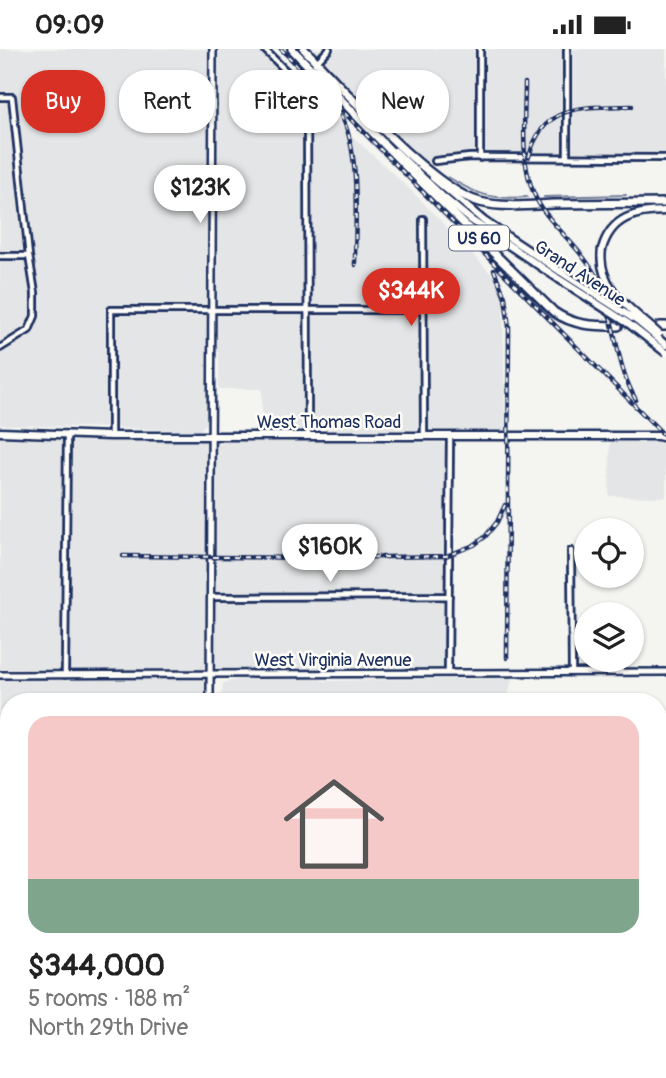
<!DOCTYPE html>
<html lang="en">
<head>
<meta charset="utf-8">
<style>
	body { margin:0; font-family:Pangolin,sans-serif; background:#f2f2f2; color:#222; height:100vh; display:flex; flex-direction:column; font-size:26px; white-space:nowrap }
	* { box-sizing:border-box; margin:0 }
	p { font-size:23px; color:#767676 }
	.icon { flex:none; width:38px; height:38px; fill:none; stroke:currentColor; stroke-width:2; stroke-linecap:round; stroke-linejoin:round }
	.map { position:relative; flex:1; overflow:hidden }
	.details { position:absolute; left:0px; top:644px; width:667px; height:385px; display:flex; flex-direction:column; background:#fff; border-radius:28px 28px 0 0; box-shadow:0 2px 5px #0004 }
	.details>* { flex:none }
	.guide { position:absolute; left:21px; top:21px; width:625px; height:63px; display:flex; gap:14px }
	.buttons { position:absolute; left:574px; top:469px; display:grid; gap:14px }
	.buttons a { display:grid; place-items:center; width:70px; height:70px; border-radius:50%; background:#fff; box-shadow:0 2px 5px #0004; font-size:35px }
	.price { position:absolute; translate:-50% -60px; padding:0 16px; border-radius:24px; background:#fff; color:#222; font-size:23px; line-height:46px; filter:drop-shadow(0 2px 4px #0008) }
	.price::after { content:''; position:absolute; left:50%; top:42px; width:21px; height:16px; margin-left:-10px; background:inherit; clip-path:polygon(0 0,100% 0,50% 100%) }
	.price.on { background:#d93025; color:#fff }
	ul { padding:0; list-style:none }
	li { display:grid; align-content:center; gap:14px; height:371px; padding:0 28px }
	li span { display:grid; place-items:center; height:217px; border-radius:21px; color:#555 }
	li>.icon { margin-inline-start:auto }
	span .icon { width:126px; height:126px; fill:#fffc; stroke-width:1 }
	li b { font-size:30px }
	.tag { padding:0 24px; border-radius:28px; background:#fff; box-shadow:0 2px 5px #0004; font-size:24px; line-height:63px }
	.tag.on { background:#d93025; color:#fff }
	.status { display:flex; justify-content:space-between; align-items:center; height:49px; padding:0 35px; background:#fff; direction:ltr }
	.status svg { height:19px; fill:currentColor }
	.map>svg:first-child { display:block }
</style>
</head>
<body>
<div class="status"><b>09:09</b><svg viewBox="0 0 49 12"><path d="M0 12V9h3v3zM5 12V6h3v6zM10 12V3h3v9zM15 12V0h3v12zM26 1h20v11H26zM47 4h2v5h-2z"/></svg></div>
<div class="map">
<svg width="666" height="1029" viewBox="0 0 666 1029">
	<rect width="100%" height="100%" fill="#f4f4f1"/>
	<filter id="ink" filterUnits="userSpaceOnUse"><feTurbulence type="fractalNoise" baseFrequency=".0143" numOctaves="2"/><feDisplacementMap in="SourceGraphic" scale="14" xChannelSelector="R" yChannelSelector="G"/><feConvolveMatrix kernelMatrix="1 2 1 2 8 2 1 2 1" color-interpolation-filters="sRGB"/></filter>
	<g filter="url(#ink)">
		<!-- built -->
		<path fill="#e4e5e6" d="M0,0h266l89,90 56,51 84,88 8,13 2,139 -243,-1v-40h-43v-37l-13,1 1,69 -7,8 -200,-5z
			M311,0h355v104l-194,1 -46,9z
			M0,388l207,5 -1,229 -206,-2z
			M219,392l224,2 2,3v221l-5,2 -221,1 -4,-2 1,-223z
			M610,393h50l6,7v48l-57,-1z
			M0,629h206v24h-197v206h-9z
			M512,629l-5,24h-286l2,-19 18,-4h79l4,2z"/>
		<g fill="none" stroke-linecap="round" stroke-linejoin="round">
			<!-- stream -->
			<path stroke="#717c98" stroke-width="2" d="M448,128c29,18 44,23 79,20
				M544,148l82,-2"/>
			<defs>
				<path id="minor" d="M264,0l39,39 4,9 1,339
					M480,0v109
					M315,15l14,-15
					M0,48h12l17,159 6,37v23l-6,14 -29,18
					M567,108v-108
					M435,112l35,-4 196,1
					M423,170l1,217
					M0,207h29
					M111,387v-126h312
					M571,502l1,121
					M211,548l238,-1
					M448,624l2,-237
					M65,626l2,-240
					M0,735h9
					M658,855h8
					M0,926h9
					M0,989h9
					M446,1020v9
					M564,1020v9
					M89,1029v-9
					M327,1029v-9"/>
				<path id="tertiary" d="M0,626l666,-3
					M210,653l3,-653
					M0,863h9
					M208,1029v-9"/>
				<path id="secondary" d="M0,383l111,4h547l8,2"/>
				<path id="primary" d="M395,102l46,44 30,25 88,59
					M433,129l51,43 77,51
					M602,200c9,-32 34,-38 64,-38"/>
				<path id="trunk" d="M292,0l121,125 141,138c20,14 41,14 64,14
					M304,0c38,38 127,140 176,153 24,6 50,3 74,2 37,0 75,-1 112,-1
					M660,277h6"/>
			</defs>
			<!-- minor casing -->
			<use href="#minor" stroke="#1b2f5e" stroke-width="10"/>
			<!-- tertiary casing -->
			<use href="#tertiary" stroke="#1b2f5e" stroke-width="10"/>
			<!-- secondary casing -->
			<use href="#secondary" stroke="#1b2f5e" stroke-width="11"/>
			<!-- primary casing -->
			<use href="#primary" stroke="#1b2f5e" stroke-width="11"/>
			<!-- trunk casing -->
			<use href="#trunk" stroke="#1b2f5e" stroke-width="12"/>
			<!-- minor -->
			<use href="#minor" stroke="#fdfcf7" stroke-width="4.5"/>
			<!-- tertiary -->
			<use href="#tertiary" stroke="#fdfcf7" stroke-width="5"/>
			<!-- secondary -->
			<use href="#secondary" stroke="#fdfcf7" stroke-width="6"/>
			<!-- primary -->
			<use href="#primary" stroke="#fdfcf7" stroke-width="6"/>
			<!-- trunk -->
			<use href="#trunk" stroke="#fdfcf7" stroke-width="7"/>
			<defs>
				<path id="rail" d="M281,0l385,388
					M525,34c0,43 -8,95 21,131 18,23 40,41 53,68 17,38 16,82 37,118
					M341,67c20,35 14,108 14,149
					M529,108c14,-55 57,-50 103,-51
					M494,221l11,27 4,30 -2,331
					M123,507l201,2 122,-2 28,-11 11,-8 12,-15 8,-17"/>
			</defs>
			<!-- rail casing -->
			<use href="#rail" stroke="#1b2f5e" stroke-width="4.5"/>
			<!-- rail -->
			<use href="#rail" stroke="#fdfcf7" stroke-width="2" stroke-dasharray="5" stroke-linecap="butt"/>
			<defs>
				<path id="primary-bridge" d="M602,200c-6,39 32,62 57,85
					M561,223l76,49 29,24
					M559,230l70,45 37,29"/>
			</defs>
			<!-- primary-bridge casing -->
			<use href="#primary-bridge" stroke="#1b2f5e" stroke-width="11" stroke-linecap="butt"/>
			<!-- primary-bridge -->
			<use href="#primary-bridge" stroke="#fdfcf7" stroke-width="6"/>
		</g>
	</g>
	<g text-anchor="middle" stroke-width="5" stroke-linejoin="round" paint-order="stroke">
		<!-- shield labels -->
		<rect fill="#fdfcf7" stroke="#5f6c8c" stroke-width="2" x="449" y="176.5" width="60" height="25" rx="5"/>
		<g font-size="16" font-weight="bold" fill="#1b2f5e">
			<text x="479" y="195">US 60</text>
		</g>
		<!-- street labels -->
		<g font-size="18" fill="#1b2f5e" stroke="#fdfcf7">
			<text transform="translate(580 224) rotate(33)" y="6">Grand Avenue</text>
			<text x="329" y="379">West Thomas Road</text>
			<text x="333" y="617">West Virginia Avenue</text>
		</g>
	</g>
</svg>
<div class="buttons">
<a><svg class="icon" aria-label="locate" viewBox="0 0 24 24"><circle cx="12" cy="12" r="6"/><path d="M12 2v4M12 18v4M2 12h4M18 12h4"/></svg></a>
<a><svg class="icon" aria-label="layers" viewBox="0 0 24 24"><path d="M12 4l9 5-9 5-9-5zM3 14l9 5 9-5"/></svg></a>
</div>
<b class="price" style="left:200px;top:176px">$123K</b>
<b class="price on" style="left:411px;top:279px">$344K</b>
<b class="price" style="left:330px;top:535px">$160K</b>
<div class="guide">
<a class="tag on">Buy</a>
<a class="tag">Rent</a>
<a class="tag">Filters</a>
<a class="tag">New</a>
</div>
<section class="details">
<ul>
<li><span style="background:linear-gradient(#f6c9c9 75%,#7fa58c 0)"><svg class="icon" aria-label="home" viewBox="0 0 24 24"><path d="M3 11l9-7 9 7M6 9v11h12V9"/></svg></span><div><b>$344,000</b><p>5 rooms · 188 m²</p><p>North 29th Drive</p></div></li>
</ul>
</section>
</div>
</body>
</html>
